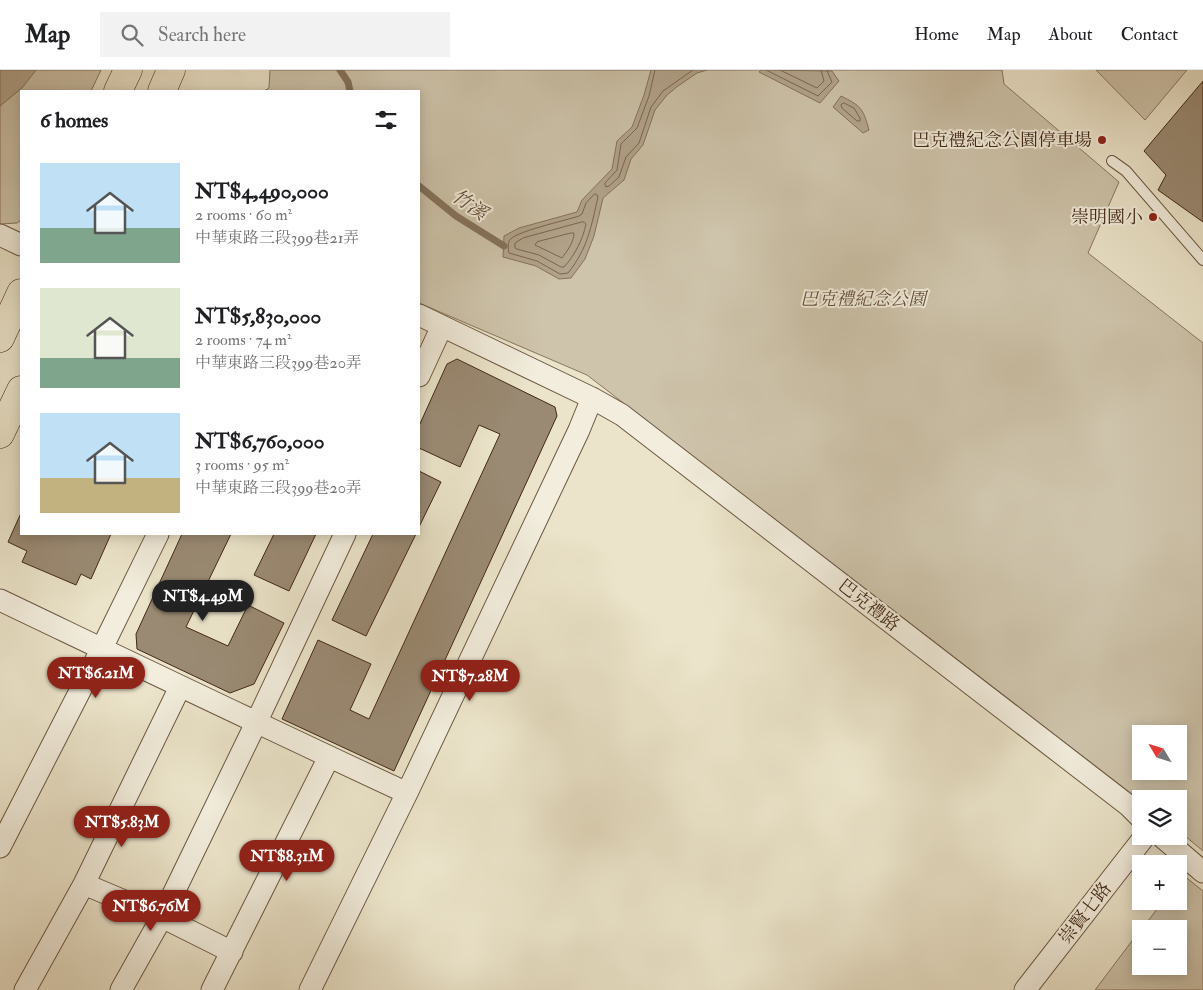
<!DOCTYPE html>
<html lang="en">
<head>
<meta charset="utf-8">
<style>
	body { margin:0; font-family:"IM FELL Double Pica","Noto Serif TC",serif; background:#f2f2f2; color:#202124; height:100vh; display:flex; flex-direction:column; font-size:19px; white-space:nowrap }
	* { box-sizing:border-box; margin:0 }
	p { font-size:16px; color:#757577 }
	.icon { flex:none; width:28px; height:28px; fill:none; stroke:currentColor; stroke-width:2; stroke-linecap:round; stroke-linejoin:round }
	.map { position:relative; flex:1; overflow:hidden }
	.details { position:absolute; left:20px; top:20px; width:400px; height:445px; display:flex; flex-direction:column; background:#fff; border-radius:0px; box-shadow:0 2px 12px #0003 }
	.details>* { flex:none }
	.needle { width:32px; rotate:308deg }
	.buttons { position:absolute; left:1132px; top:655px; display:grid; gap:10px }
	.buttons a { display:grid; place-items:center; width:55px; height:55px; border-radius:0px; background:#fff; box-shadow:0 2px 12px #0003; font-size:25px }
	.price { position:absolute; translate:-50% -42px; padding:0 11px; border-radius:18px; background:#8f2418; color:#fff; font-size:16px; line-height:32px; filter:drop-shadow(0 1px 2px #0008) }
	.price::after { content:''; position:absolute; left:50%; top:30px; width:15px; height:11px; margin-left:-8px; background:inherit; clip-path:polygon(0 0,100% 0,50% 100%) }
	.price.current { background:#222; color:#fff }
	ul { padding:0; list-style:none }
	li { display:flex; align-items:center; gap:15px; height:125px; padding:0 20px }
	li span { display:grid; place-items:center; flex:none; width:140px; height:100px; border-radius:0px; color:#555 }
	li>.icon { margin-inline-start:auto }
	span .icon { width:60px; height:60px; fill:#fffc; stroke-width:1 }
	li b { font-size:21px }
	h2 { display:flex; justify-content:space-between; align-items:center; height:60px; padding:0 20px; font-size:21px }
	header { display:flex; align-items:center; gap:30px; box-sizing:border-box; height:70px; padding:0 25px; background:#fff; border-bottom:1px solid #e0e0e0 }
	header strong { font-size:24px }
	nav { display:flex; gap:28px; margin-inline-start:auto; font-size:18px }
	.search { width:350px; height:45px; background:#f2f2f2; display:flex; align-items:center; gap:12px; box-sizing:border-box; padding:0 18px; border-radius:0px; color:#757577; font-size:19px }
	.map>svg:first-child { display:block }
</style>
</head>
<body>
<header>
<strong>Map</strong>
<div class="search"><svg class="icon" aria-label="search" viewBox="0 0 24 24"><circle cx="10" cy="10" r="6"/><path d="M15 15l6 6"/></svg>Search here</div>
<nav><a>Home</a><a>Map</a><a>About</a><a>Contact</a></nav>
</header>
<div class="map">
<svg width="1203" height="920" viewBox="0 0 1203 920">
	<rect width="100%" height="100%" fill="#ebe4ca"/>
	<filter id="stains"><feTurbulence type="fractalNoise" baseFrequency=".004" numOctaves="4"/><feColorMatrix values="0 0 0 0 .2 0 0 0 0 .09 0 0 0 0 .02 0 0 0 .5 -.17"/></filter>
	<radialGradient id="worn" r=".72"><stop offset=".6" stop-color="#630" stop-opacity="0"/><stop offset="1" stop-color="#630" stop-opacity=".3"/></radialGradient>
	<!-- green -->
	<path fill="#cec4ab" stroke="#887660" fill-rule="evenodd" d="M0,0h101l-10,21h-70v129l-4,3 -17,1z
		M270,0h732l2,14 115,98 -31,71 115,90v508l-24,-20v-32h-38v2l-554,-426 -168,-72v-212h-155l5,-3zM1141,664h38v37h-38z
		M1096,0h91l-42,50z
		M1183,805l20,16v99h-108l46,-61v37h38v-37h-37l21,-28h16v-20z"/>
	<!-- water -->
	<path fill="#b2a48c" stroke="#85725c" d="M0,0h36l-14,18 -22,18z
		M651,0h56l-10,3 -19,13 -11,9 -12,15 -12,35 -12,14 -7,21 -21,18 -9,38 -9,23 -14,19 -12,1 -23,-13 -33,-9 1,-21 15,-8 58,-16 5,-12 30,-31 5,-28 15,-14 12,-32z
		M761,0l71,1 7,10 -19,22 -61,-31z
		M841,26c20,10 22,12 28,34l-6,3 -30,-26z"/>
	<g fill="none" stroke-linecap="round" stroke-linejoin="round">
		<!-- shore -->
		<path stroke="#7a6650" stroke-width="1" d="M655,0l-6,26 -12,32 -16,16 -4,26 -12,13v2l1,2 3,-1 10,-9 7,-20 13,-14 12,-36 12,-16 30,-21
			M766,0l52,26 14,-14 -4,-9 -1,-3
			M780,0l37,18 7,-7 -3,-11
			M844,33l10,5 6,10v3h-3l-15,-13 -1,-3z
			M595,124l2,1 1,2c-7,30 -10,51 -30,76l-8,1 -23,-13 -28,-8c-1,-3 -1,-9 0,-12 3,-9 59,-21 70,-25l3,-2 4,-11z
			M582,152h2l2,2c-3,15 -11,31 -22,43h-3l-22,-12 -22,-6 -2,-1v-5l8,-5z
			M571,163h3c0,9 -7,18 -12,25l-27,-13 2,-3z"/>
		<!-- stream -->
		<path stroke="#85725c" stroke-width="7" d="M340,0l8,12 2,9
			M419,116l37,30 48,30"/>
	</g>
	<!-- building -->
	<path fill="#9a8a73" stroke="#422815" d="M1203,11v141l-45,-32 8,-15 -22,-24z
		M457,289l98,48 2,9 -163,355 -112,-52 36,-79 53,24 -21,46 19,9 131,-285 -21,-9 -19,42 -41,-19v-22l28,-62z
		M419,401l22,11 -22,45z
		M21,443v21h90l-20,45 -10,-5 -5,11 -54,-23 5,-11 -19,-9z
		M182,464h49l-45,93 42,19 20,-41 36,18 -30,61 -24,9 -93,-44 -1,-15z
		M274,464h42l-27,57 -35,-16z
		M373,464h43l-50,102 -34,-16z"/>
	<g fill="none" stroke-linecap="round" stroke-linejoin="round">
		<defs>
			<path id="lane" d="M1112,91l14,10 77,89"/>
			<path id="street" d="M0,165l21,10
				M419,245l173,83 30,17 507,391 12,12
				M419,306l23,-50
				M0,530c136,65 271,130 407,193
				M1161,766l42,36
				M0,777l102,-199 56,-114
				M84,814l78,33 70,35
				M25,920l59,-106 96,-197
				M121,920l41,-73 94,-194 89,-189
				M212,920l117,-233
				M310,920l97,-197 172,-363 13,-32
				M1025,920l120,-154"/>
			<path id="primary" d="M118,21l10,-21
				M162,21l9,-21
				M0,268l21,-45
				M0,364l21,-44"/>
		</defs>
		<!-- lane casing -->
		<use href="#lane" stroke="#6c5742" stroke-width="12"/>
		<!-- street casing -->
		<use href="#street" stroke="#6c5742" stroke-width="23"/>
		<!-- primary casing -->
		<use href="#primary" stroke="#422815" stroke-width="29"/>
		<!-- lane -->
		<use href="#lane" stroke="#f2eddd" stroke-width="10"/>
		<!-- street -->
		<use href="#street" stroke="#f2eddd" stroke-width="21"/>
		<!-- primary -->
		<use href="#primary" stroke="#ebe4ca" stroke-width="28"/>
	</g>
	<!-- markers -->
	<g fill="#8f2418" stroke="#f2eddd" stroke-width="2">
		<circle cx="1102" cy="70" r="5"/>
		<circle cx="1153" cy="147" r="5"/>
	</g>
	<g text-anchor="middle" stroke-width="4" stroke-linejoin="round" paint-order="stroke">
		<!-- poi labels -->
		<g font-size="18" fill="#422815" stroke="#f2eddd" text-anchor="end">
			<text x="1092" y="76">巴克禮紀念公園停車場</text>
			<text x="1143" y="153">崇明國小</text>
		</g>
		<!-- park labels -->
		<g font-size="18" font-style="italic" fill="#654f3a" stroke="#f2eddd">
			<text x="863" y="235">巴克禮紀念公園</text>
		</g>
		<!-- street labels -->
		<g font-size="18" fill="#422815" stroke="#f2eddd">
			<text transform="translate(869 535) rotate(38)" y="6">巴克禮路</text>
			<text transform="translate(1085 843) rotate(-52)" y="6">崇賢七路</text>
		</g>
		<!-- water labels -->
		<g font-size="19" font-style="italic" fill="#644d39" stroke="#f2eddd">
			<text transform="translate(470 134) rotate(35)" y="7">竹溪</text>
		</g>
	</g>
	<rect width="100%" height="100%" filter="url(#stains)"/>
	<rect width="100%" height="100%" fill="url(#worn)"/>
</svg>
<div class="buttons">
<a><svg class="needle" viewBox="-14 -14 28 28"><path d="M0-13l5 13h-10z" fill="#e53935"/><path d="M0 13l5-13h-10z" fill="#757577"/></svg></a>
<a><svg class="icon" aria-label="layers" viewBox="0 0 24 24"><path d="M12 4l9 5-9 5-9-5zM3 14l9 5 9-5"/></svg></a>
<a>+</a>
<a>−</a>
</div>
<b class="price current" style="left:203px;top:552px">NT$4.49M</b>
<b class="price" style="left:96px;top:629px">NT$6.21M</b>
<b class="price" style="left:470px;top:632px">NT$7.28M</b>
<b class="price" style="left:122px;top:778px">NT$5.83M</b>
<b class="price" style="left:287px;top:812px">NT$8.31M</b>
<b class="price" style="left:151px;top:862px">NT$6.76M</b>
<section class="details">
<h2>6 homes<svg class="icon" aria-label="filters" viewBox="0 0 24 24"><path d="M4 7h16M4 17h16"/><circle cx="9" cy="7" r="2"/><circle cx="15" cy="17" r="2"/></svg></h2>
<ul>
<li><span style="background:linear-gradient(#bfe0f5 65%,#7fa58c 0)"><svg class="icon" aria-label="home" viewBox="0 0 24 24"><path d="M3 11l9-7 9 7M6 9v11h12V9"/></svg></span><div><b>NT$4,490,000</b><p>2 rooms · 60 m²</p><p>中華東路三段399巷21弄</p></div></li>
<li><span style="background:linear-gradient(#dfe7d0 70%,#7fa58c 0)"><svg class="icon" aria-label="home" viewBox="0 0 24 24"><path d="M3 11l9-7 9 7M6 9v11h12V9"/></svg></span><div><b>NT$5,830,000</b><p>2 rooms · 74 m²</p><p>中華東路三段399巷20弄</p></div></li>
<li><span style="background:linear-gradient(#bfe0f5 65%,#c2b280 0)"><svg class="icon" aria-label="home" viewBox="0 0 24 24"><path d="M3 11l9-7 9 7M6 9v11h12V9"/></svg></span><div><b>NT$6,760,000</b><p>3 rooms · 95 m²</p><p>中華東路三段399巷20弄</p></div></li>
</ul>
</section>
</div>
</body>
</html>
